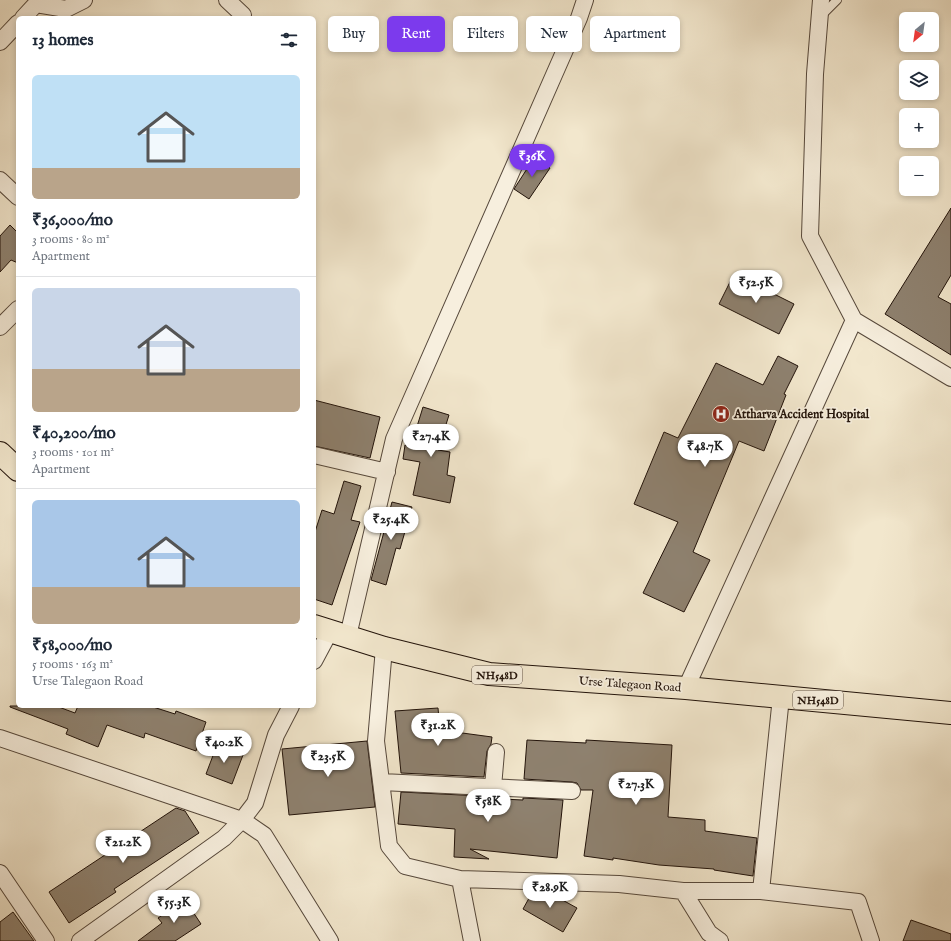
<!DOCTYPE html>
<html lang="en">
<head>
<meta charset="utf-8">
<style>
	body { margin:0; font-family:"IM FELL English",serif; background:#f2f2f3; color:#1f2937; height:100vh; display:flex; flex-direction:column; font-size:15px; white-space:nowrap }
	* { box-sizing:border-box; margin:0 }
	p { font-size:13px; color:#747a83 }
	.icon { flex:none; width:22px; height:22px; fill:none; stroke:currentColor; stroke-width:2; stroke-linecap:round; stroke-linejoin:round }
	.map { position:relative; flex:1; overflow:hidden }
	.side { position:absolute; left:16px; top:16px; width:300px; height:692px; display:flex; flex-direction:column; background:#fff; border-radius:6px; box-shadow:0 2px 6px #0003 }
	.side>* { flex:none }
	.banner { position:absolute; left:328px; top:16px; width:380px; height:36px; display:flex; gap:8px }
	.needle { width:26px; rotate:209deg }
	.controls { position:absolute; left:899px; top:12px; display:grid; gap:8px }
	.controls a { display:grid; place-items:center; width:40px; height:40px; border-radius:6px; background:#fff; box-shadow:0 2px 6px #0003; font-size:20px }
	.price { position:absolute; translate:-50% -34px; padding:0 9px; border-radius:14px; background:#fff; color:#222; font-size:13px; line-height:26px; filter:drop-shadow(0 1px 2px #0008) }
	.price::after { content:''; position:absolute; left:50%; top:24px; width:12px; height:9px; margin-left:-6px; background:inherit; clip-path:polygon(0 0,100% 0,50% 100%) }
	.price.on { background:#7c3aed; color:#fff }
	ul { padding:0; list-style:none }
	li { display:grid; align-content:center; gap:8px; height:212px; padding:0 16px }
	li+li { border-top:1px solid #e0e1e3 }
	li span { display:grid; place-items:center; height:124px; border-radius:6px; color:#555 }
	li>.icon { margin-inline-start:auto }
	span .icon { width:72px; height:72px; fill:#fffc; stroke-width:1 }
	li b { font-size:17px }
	h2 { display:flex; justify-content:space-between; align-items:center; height:48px; padding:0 16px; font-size:17px }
	.pill { padding:0 14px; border-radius:6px; background:#fff; box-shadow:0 2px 6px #0003; font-size:14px; line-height:36px }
	.pill.on { background:#7c3aed; color:#fff }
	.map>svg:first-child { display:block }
</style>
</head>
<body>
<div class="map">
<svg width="951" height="941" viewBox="0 0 951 941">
	<rect width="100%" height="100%" fill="#f2e7cd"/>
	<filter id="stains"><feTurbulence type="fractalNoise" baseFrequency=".005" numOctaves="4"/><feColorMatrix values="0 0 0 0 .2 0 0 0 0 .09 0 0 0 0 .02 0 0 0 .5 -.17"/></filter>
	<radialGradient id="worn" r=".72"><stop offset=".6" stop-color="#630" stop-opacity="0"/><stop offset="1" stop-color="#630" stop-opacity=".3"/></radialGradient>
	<!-- building -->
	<path fill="#8e816f" stroke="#22130a" d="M534,158l16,10 -21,31 -15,-10z
		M951,208v67l-13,22 13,7v51l-66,-41z
		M10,225l8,8v30l-7,-3 -11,12v-36z
		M734,274l60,30 -15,30 -60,-30z
		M778,356l20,10 -14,28 2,1 -22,56 -25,-10 -46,111 17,8 -26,52 -41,-19 35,-71 -44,-18 30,-72 14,6 38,-75 47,22z
		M314,400l66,17 -10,41 -56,-12z
		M423,407l26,8 -11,35 12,2 -3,23 8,2 -5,26 -37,-8 7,-33 -17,-3 2,-14 6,1z
		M344,481l17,5 -10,34 9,2 -28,83 -18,-6v-64l8,-25 12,4z
		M392,502l20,5 -12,42 -4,-1 -10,37 -15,-5z
		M10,706h46l19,7 3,-7h72l25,8 1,-3 30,11 -10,29 -51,-18 -1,5 -37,-13 -9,22 -32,-13 2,-5 -58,-22z
		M438,708l2,22 52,7 -1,7 -4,7 -3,26 -83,-4 -6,-62z
		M527,740l59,3v-3l86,5 -4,72 37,3v11l52,7 -4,38 -39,-6v-1l-55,-4 -46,-7v2l-29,-4 9,-66h-12l-4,-7 -5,-1 -48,-3z
		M367,741l8,66 -86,8 -7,-66z
		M217,745l26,10 -11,29 -26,-10z
		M401,792l80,4 -1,2 43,2v-2l40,2 -6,58 -87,-9 19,10 -35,-2 1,-28 -57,-5z
		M176,808l9,3 14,22 -85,56 2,3 -47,31 -20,-31z
		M533,891h13l31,17 -14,24 -40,-23z
		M185,900l16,24 -26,17h-37l24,-18 -4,-5z
		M13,912l21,29h-34v-19z
		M911,920l40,14v7h-48z"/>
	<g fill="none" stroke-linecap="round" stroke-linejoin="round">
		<defs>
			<path id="lane" d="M821,16l16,-16"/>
			<path id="street" d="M227,0l16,15
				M23,18l13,-14 30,5 18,-9
				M0,42l18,-19
				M0,180l18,17
				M854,320l97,58
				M0,327l18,-18
				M314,455l73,17
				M348,636l46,-197 185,-421 6,-18
				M384,648l-8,93 13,105 16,20 55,13 159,5 64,7h78l97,11 13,39
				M314,661l16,-30
				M686,688l168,-368 -44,-84 5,-162 6,-74
				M0,738l242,82 22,15 66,106
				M381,782l191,9
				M493,787l3,-35
				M0,873l46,68
				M460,879l12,62
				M683,891l26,42 11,8
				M761,891l20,-194
				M80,941l144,-103 18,-18 13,-17 21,-68 15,-29"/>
			<path id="highway" d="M0,453l18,17
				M314,626l70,22 105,26 197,14 265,25"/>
		</defs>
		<!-- lane casing -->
		<use href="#lane" stroke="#56483b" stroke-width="10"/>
		<!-- street casing -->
		<use href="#street" stroke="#56483b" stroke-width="18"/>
		<!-- highway casing -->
		<use href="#highway" stroke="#22130a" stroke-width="24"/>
		<!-- lane -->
		<use href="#lane" stroke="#f7efde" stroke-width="8"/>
		<!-- street -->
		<use href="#street" stroke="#f7efde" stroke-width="16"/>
		<!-- highway -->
		<use href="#highway" stroke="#f2e7cd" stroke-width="22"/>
	</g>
	<!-- icons -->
	<defs>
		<symbol id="hospital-disc" viewBox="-11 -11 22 22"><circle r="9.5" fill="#8f2418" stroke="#f7efde"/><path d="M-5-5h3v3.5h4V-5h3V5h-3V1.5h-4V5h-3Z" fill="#fff"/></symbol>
	</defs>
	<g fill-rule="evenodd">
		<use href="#hospital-disc" x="711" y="404" width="20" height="20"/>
	</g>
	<g text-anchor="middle" stroke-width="3.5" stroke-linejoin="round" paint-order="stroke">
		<!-- shield labels -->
		<g fill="#f7efde" stroke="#62554a" stroke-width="1">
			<rect x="472" y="666" width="50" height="18" rx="3"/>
			<rect x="793" y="691" width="50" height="18" rx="3"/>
		</g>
		<g font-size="11" font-weight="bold" fill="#22130a">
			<text x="497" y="679">NH548D</text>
			<text x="818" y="704">NH548D</text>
		</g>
		<!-- poi labels -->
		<g font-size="12" font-weight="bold" fill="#22130a" stroke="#f7efde" text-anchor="start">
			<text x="734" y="418">Attharva Accident Hospital</text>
		</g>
		<!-- street labels -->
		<g font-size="12" fill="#22130a" stroke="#f7efde">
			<text transform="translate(630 684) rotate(4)" y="4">Urse Talegaon Road</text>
		</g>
	</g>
	<rect width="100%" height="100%" filter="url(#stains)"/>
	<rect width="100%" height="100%" fill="url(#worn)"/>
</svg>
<div class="controls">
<a><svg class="needle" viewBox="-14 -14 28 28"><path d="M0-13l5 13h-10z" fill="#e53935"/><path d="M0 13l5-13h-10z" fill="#747a83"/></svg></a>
<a><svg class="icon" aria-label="layers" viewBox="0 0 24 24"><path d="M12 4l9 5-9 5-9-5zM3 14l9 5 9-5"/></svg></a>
<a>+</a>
<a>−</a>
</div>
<b class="price on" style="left:532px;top:178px">₹36K</b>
<b class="price" style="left:756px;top:304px">₹52.5K</b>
<b class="price" style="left:431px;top:458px">₹27.4K</b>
<b class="price" style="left:705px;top:468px">₹48.7K</b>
<b class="price" style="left:391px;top:541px">₹25.4K</b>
<b class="price" style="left:438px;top:747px">₹31.2K</b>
<b class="price" style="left:224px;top:764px">₹40.2K</b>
<b class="price" style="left:328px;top:778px">₹23.5K</b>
<b class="price" style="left:636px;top:806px">₹27.3K</b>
<b class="price" style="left:488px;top:823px">₹58K</b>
<b class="price" style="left:123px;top:864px">₹21.2K</b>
<b class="price" style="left:550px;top:909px">₹28.9K</b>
<b class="price" style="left:174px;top:924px">₹55.3K</b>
<div class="banner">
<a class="pill">Buy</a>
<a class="pill on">Rent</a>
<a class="pill">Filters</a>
<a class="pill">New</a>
<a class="pill">Apartment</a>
</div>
<section class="side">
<h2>13 homes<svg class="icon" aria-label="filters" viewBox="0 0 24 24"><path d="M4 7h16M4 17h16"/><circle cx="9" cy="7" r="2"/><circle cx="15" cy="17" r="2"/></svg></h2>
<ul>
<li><span style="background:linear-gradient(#bfe0f5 75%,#b9a48a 0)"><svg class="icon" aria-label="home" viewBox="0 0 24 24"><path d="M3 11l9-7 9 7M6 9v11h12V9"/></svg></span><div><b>₹36,000/mo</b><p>3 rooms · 80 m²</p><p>Apartment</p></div></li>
<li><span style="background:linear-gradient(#c9d6e8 65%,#b9a48a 0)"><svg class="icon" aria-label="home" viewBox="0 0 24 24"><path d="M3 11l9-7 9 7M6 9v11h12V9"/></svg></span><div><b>₹40,200/mo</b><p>3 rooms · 101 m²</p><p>Apartment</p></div></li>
<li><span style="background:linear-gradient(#a9c7e8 70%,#b9a48a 0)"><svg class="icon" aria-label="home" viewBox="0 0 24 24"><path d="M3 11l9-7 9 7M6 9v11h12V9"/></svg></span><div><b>₹58,000/mo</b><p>5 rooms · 163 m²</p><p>Urse Talegaon Road</p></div></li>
</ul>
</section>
</div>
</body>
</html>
